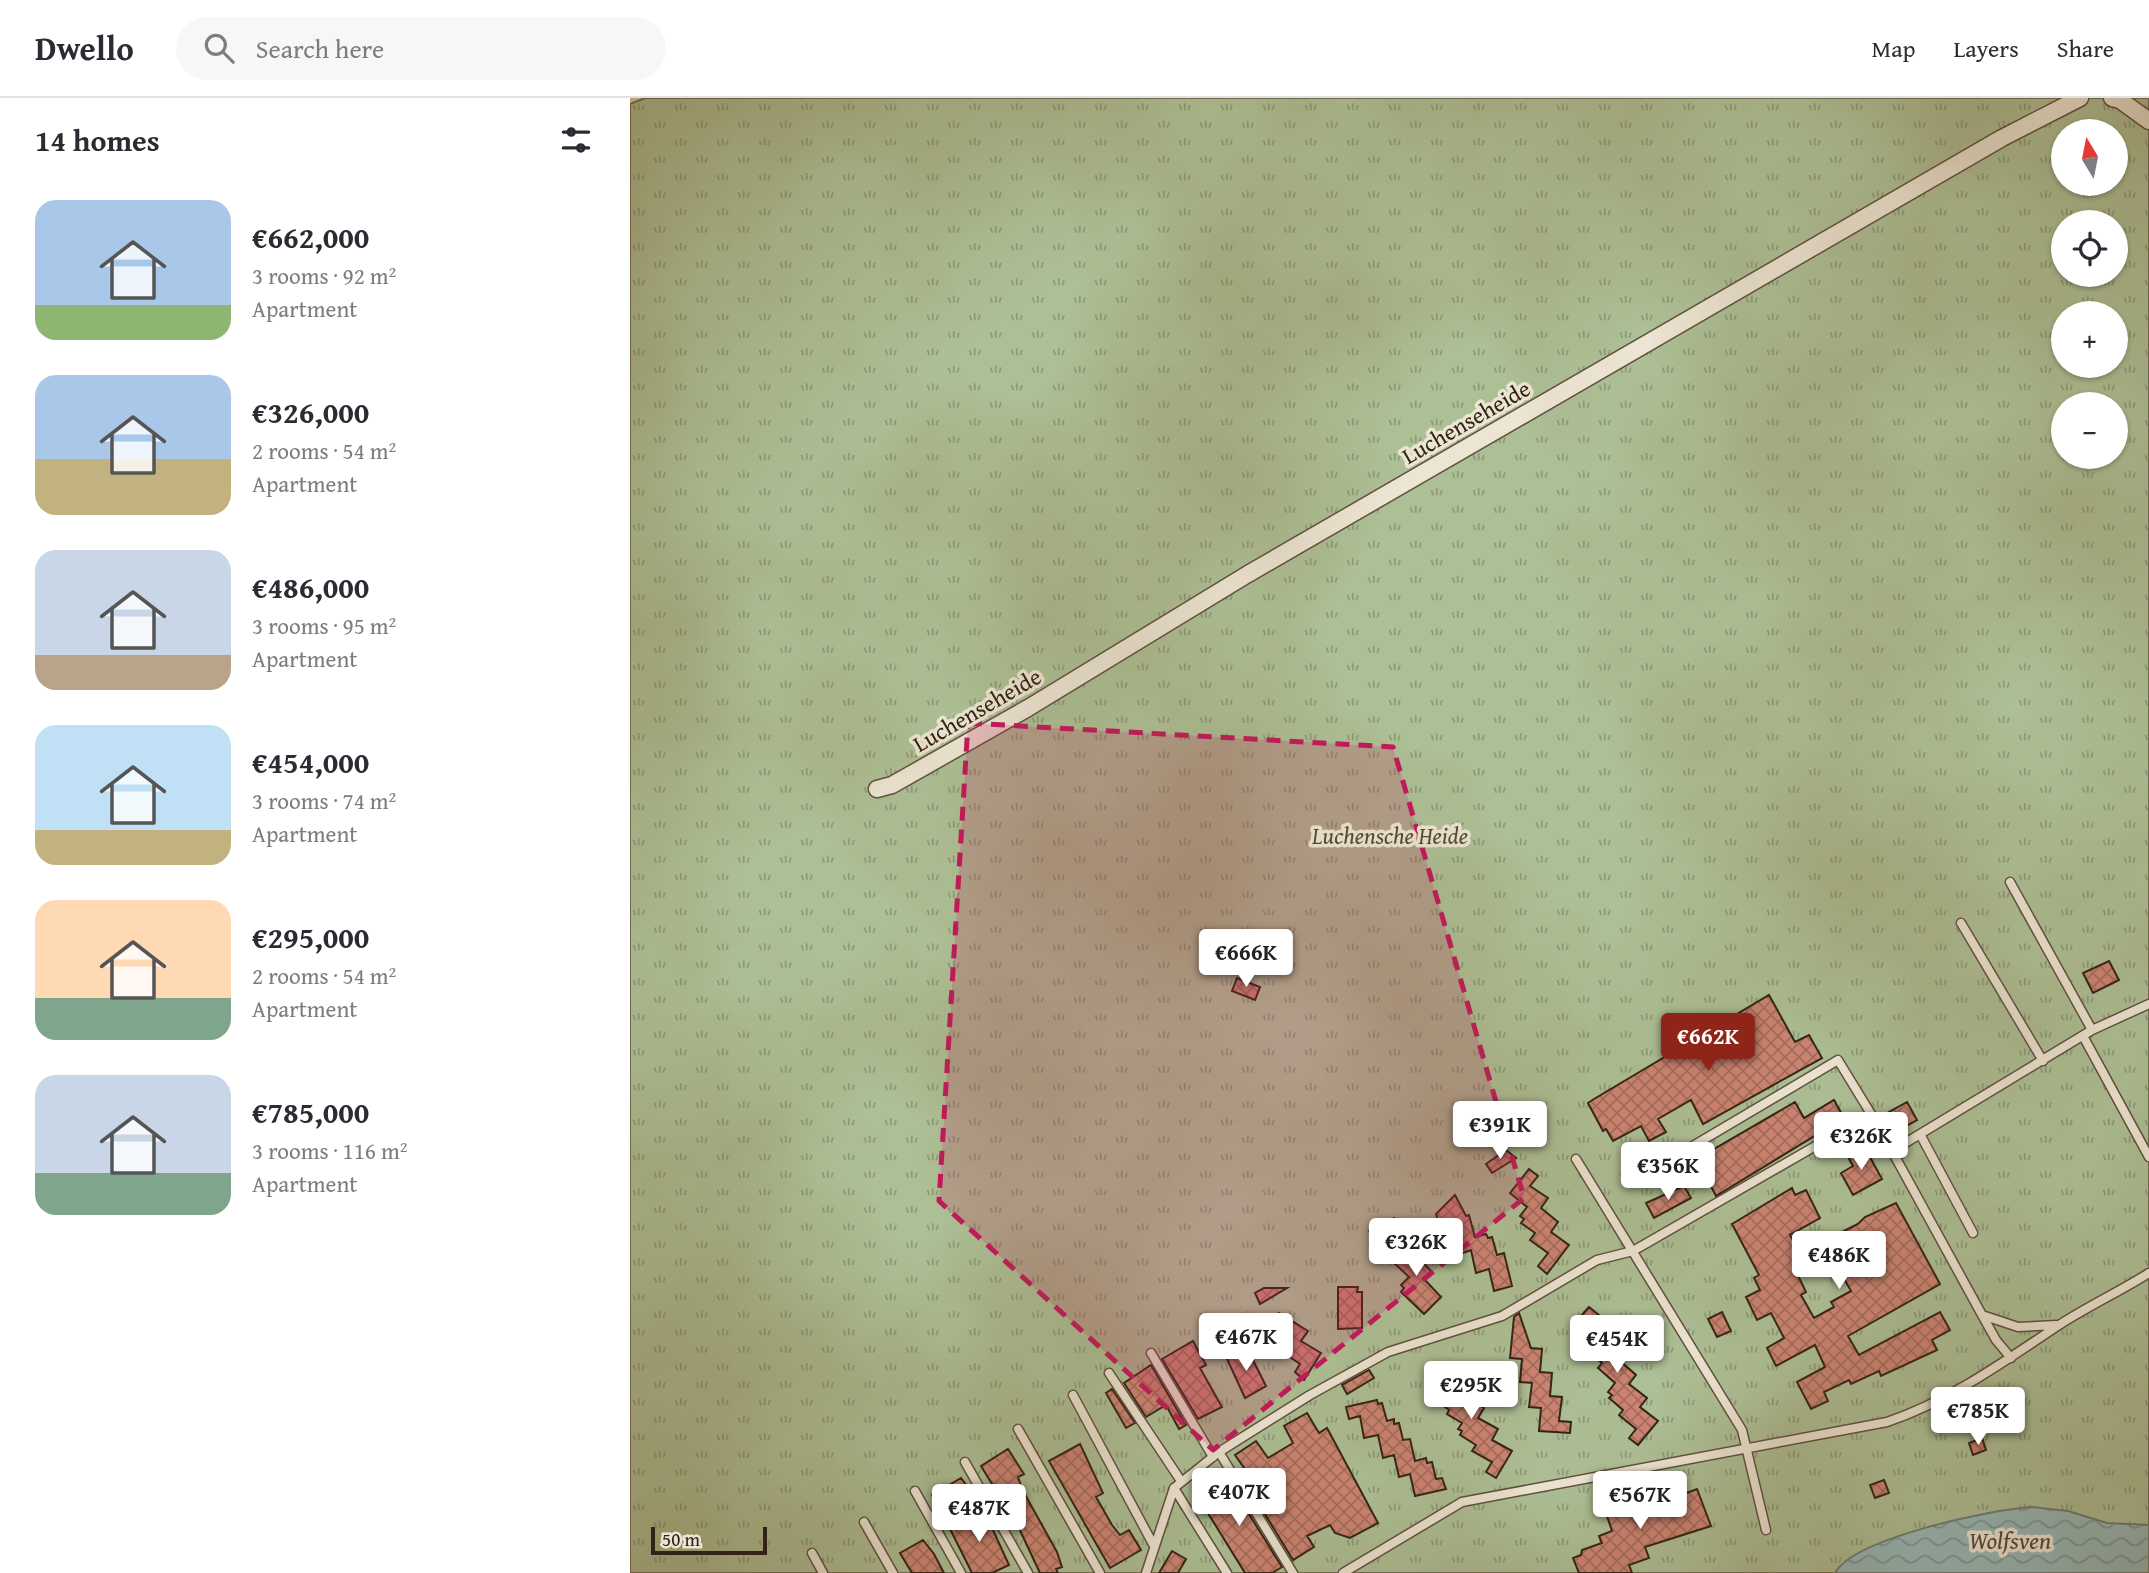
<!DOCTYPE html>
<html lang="en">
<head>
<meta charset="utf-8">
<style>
	body { margin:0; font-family:"Gentium Book Plus",serif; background:#f7f7f7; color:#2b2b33; height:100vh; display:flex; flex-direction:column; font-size:26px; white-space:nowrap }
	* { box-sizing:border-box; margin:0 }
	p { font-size:23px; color:#7c7c81 }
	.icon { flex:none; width:38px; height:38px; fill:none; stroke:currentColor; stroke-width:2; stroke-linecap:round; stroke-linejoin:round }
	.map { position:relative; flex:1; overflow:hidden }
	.panel { display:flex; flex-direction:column; background:#fff; width:630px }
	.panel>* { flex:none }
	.needle { width:46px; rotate:350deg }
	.buttons { position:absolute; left:1421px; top:21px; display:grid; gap:14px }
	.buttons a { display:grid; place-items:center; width:77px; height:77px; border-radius:50%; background:#fff; box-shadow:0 2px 5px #0004; font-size:35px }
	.scale { position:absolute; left:21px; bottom:18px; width:116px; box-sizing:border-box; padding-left:7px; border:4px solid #332316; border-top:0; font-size:19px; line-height:24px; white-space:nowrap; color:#332316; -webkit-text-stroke:5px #ece5d3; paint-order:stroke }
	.price { position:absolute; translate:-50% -60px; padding:0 16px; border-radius:7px; background:#fff; color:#222; font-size:23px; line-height:46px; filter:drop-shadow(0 2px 4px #0008) }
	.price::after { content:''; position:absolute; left:50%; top:42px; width:21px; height:16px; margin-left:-10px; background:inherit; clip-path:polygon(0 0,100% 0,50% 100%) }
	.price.selected { background:#8f2418; color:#fff }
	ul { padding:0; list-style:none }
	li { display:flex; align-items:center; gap:21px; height:175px; padding:0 35px }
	li span { display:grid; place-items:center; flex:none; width:196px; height:140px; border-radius:21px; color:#555 }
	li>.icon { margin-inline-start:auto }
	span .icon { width:84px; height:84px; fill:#fffc; stroke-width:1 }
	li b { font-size:30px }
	h2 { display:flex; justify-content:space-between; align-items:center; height:84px; padding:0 35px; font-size:30px }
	header { display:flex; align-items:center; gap:42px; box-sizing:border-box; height:98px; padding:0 35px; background:#fff; border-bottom:2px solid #e1e1e2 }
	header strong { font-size:33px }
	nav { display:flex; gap:38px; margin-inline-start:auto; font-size:24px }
	.search { width:490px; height:63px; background:#f7f7f7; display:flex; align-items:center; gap:18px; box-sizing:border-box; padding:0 24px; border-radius:38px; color:#7c7c81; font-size:26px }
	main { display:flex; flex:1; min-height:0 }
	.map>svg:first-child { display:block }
</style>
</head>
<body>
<header>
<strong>Dwello</strong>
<div class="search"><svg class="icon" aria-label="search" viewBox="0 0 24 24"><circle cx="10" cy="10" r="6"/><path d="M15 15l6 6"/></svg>Search here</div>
<nav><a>Map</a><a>Layers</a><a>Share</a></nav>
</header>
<main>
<section class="panel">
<h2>14 homes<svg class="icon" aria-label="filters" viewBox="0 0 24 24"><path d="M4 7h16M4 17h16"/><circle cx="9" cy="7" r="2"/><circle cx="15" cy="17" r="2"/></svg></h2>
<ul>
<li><span style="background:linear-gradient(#a9c7e8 75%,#8fb573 0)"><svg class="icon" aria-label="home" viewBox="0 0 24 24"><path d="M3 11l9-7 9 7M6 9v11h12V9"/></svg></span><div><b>€662,000</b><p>3 rooms · 92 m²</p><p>Apartment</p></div></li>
<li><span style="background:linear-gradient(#a9c7e8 60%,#c2b280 0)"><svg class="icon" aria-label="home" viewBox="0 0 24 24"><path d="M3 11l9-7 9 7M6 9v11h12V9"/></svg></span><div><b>€326,000</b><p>2 rooms · 54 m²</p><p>Apartment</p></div></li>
<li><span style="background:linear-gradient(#c9d6e8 75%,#b9a48a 0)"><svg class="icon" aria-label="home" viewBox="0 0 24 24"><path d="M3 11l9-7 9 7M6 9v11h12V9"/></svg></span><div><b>€486,000</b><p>3 rooms · 95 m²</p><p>Apartment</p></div></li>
<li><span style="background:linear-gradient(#bfe0f5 75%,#c2b280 0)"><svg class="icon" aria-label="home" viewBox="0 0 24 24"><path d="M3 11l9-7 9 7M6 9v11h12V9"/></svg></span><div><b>€454,000</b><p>3 rooms · 74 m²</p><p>Apartment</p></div></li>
<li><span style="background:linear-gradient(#ffd9b3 70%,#7fa58c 0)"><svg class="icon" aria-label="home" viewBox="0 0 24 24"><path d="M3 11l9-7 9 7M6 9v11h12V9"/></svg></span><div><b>€295,000</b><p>2 rooms · 54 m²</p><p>Apartment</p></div></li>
<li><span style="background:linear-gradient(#c9d6e8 70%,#7fa58c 0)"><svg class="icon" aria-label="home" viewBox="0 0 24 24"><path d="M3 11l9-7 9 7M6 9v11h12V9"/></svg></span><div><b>€785,000</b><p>3 rooms · 116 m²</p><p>Apartment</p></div></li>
</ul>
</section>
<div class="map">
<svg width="1519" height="1475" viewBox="0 0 1519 1475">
	<defs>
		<pattern id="park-tufts" width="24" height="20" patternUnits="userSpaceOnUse" patternTransform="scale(1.75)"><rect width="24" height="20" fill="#adbf95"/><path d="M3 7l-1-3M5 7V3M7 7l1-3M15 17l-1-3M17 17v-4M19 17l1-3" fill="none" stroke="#8d9b79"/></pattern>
		<pattern id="water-waves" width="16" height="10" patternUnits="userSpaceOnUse" patternTransform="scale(1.75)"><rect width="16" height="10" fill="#96b8b7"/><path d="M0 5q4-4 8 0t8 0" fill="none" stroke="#7b9594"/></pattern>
		<pattern id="building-cross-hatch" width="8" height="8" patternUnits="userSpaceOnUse" patternTransform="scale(1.75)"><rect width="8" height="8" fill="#cc8472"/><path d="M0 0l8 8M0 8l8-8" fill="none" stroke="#a66c5d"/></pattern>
	</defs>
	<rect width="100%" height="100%" fill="#e2d7bb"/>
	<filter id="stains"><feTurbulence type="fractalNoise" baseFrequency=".00286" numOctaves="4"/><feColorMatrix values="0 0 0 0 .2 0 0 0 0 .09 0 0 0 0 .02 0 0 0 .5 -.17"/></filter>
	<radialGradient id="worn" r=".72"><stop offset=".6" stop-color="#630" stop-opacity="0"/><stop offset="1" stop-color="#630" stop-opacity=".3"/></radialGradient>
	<!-- park -->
	<path fill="url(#park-tufts)" stroke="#707156" stroke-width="2" fill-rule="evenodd" d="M15,0h1504v1475h-1519v-1469zM1433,33h53v53h-53zM1433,124h53v53h-53zM1433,215h53v53h-53zM1433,306h53v53h-53z"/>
	<!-- water -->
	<path fill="url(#water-waves)" stroke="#6e7c77" stroke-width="2" d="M1402,1409l36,4 39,12 42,2v48h-314c19,-35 158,-64 197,-66z"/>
	<!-- building -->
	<path fill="url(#building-cross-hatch)" stroke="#332316" stroke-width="2" d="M1479,863l10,19 -26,13 -10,-20z
		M607,880l23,9 -5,13 -23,-9z
		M1139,897l26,47 14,-7 13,23 -119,66 -12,-24 -33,19 8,13 -17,9 -8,-15 -28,15 -7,-12 -3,2 -15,-28 6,-4z
		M1204,1002l10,18 -128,78 -19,-37 98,-57 9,16z
		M1277,1004l10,18 -18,10 -10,-18z
		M1235,1050l17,31 -29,16 -12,-22 12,-7 -5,-9z
		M876,1052l10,8 -24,15 -6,-9z
		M899,1071l9,7 -8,10 18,12 -7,10 17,14 -7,10 18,13 -22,29 -9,-8 10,-13 -18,-13 5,-7 -14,-10 3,-4 -4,-3 7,-9 -17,-14z
		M1054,1088l7,12 -37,20 -8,-15z
		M1162,1090l3,7 11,-5 14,28 -30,17 13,25 -10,5 13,27 -5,3 13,23 20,-11 -3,-5 20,-11 -19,-33 12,-7 -8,-16 22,-11 7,-7 31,-14 44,81 -92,52 11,19 81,-43 10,18 -18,10 5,10 -56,26 -2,-5 -28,13 -2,-4 -25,12 4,9 -17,8 -14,-27 28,-15 -10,-22 -39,21 -9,-18 17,-10 -13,-25 -14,7 -11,-23 14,-7 -6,-12 5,-3 -27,-51z
		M825,1097l11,21 3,-1 6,22 11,-3 2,4 4,-1 5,18 7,-2 8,33 -18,5 -5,-22 -13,4 -5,-23 -11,4 -7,-22 -11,3 -6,-21z
		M764,1120l9,9 -29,15 -5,-11z
		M783,1140l8,8 -7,7 17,18 -7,8 17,18 -17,17 -23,-22 3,-4 -3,-3 8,-8 -18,-17z
		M708,1189h20l-1,5h5v36l-24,1z
		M634,1190h23l-27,16 -5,-11z
		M959,1209l26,21 -7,9 18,14 -7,9 17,15 -7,9 18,14 -7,9 18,14 -20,24 -9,-7 7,-9 -17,-14 4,-5 -14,-12 3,-3 -4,-3 7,-9 -17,-15 4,-5 -14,-12 2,-3 -3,-2 7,-9 -18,-15z
		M1092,1214l9,19 -14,6 -9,-18z
		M649,1215l29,18 -7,10 20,12 -17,27 -9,-8 5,-8 -19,-13 6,-9 -18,-13z
		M889,1215l12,35 11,1 -2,23 12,1 -2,23 12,1 -3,24 12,1 -1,11 -31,-2 2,-23 -12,-1 3,-24 -12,-1 2,-23 -12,-1 4,-41z
		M563,1243l13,24 -6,3 22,39 -24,12 -36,-60z
		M617,1250l19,38 -21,12 -18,-39z
		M521,1267l35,60 -7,4 -13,-24 -20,12 -22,-34z
		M812,1271l29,18 -6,9 19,12 -6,10 20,11 -6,11 20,11 -16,27 -10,-6 6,-10 -20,-11 4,-6 -16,-10 2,-4 -4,-2 4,-6 -15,-9 2,-4 -4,-3 3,-6 -15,-9 2,-4 -4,-2z
		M739,1272l5,8 -27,16 -5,-9z
		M482,1291l23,34 -9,5 -20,-35z
		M747,1302l1,4 4,-1 5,18 7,-2v5l5,-1 4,17 7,-1 5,22 11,-3 1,5 5,-1 4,17 6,-1 4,11 -31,7 -5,-22 -11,3 -5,-22 -11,3 -5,-23 -14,3 -4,-22 -11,3 -3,-12z
		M677,1315l12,20 8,-5 51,95 -28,15 -15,-5 -5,-8 -23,11 7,11 -21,13 -52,-85 6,-3 -12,-17 21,-14 12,17 25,-15 -9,-17z
		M1352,1340l4,12 -13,5 -4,-12z
		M450,1346l23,49 -7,4 16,28 8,10 9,-5 12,20 -31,18 -61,-107z
		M378,1351l16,25 -6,3 5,14 34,61 5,15 -6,2 2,4h-18l-23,-49 -6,-6 -5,3 -19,-34 5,-3 -11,-18z
		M585,1372l14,12 53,85 -10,6h-27l-39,-63 11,-7 -17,-17z
		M331,1380l21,28 -39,7 -11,-18z
		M1254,1382l5,13 -14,5 -5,-13z
		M1067,1391l14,37 -66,21 4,11 -20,7 3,8h-53l-6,-15 8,-3 1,-5 20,-7 -3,-7 13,-5 -9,-27 35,-13 9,23 25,-9 -2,-6z
		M353,1410l26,57 -17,8h-20l-23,-46z
		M293,1442l11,14 10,19h-32l-12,-20z
		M542,1453l14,8 -8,14h-19z"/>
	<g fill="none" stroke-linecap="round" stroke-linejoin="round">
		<defs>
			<path id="service" d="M1380,784l82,148
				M1331,825l82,138
				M1453,938l66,121
				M1290,1036l53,99
				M1262,1053l90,164 36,12 38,-2
				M946,1061l166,271 24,100
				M1002,1084l206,-122 33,54
				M1352,1217l14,25 15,18
				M521,1255l62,104
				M479,1275l72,108
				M443,1297l81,151
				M388,1331l82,144
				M589,1354l74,121
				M335,1364l63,111
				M544,1390l53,85
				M285,1393l46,82
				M234,1424l29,51
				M182,1455l11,20
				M516,1475l28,-85 45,-36 91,-57 78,-43 114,-36 95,-56 36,-9 238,-137 21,37 200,-121 57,-26
				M713,1475l119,-71 425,-80c62,-21 115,-59 169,-95 30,-20 63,-35 93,-54"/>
			<path id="minor" d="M1482,0l8,2 29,21
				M247,691l15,-4 136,-77 220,-134 754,-436 78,-40"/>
		</defs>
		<!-- service casing -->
		<use href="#service" stroke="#5f503f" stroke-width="11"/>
		<!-- minor casing -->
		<use href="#minor" stroke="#5f503f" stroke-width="19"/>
		<!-- service -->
		<use href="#service" stroke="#ece5d3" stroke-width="8"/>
		<!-- minor -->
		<use href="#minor" stroke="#ece5d3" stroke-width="16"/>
	</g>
	<!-- marked area -->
	<path fill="#c2185b" fill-opacity="0.2" stroke="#c2185b" stroke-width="5" stroke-dasharray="14 9" stroke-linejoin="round" d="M338,625l425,24 131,451 -311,252 -274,-249z"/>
	<g text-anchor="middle" stroke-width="7" stroke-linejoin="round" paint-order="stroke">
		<!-- street labels -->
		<g font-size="23" fill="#332316" stroke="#ece5d3">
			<text transform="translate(836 324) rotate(-30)" y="8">Luchenseheide</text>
			<text transform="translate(347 612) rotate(-30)" y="8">Luchenseheide</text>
		</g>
		<!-- park labels -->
		<g font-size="23" font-style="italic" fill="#524a36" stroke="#ece5d3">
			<text x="760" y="746">Luchensche Heide</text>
		</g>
		<!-- water labels -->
		<g font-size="24" font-style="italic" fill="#4c483e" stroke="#ece5d3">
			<text x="1380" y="1451">Wolfsven</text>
		</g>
	</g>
	<rect width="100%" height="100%" filter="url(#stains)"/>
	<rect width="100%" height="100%" fill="url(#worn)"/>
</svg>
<div class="buttons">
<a><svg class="needle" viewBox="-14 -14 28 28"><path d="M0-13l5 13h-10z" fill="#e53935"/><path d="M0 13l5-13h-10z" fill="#7c7c81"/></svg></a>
<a><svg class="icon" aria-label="locate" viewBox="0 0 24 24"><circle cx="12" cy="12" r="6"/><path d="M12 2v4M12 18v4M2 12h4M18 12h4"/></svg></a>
<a>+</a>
<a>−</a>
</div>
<div class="scale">50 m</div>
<b class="price" style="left:616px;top:891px">€666K</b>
<b class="price selected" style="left:1078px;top:975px">€662K</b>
<b class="price" style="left:870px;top:1063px">€391K</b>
<b class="price" style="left:1231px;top:1074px">€326K</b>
<b class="price" style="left:1038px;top:1104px">€356K</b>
<b class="price" style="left:786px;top:1180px">€326K</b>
<b class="price" style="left:1209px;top:1193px">€486K</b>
<b class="price" style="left:616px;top:1275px">€467K</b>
<b class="price" style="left:987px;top:1277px">€454K</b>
<b class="price" style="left:841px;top:1323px">€295K</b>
<b class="price" style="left:1348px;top:1349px">€785K</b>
<b class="price" style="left:609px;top:1430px">€407K</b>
<b class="price" style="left:1010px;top:1433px">€567K</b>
<b class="price" style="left:349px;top:1446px">€487K</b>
</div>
</main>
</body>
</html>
